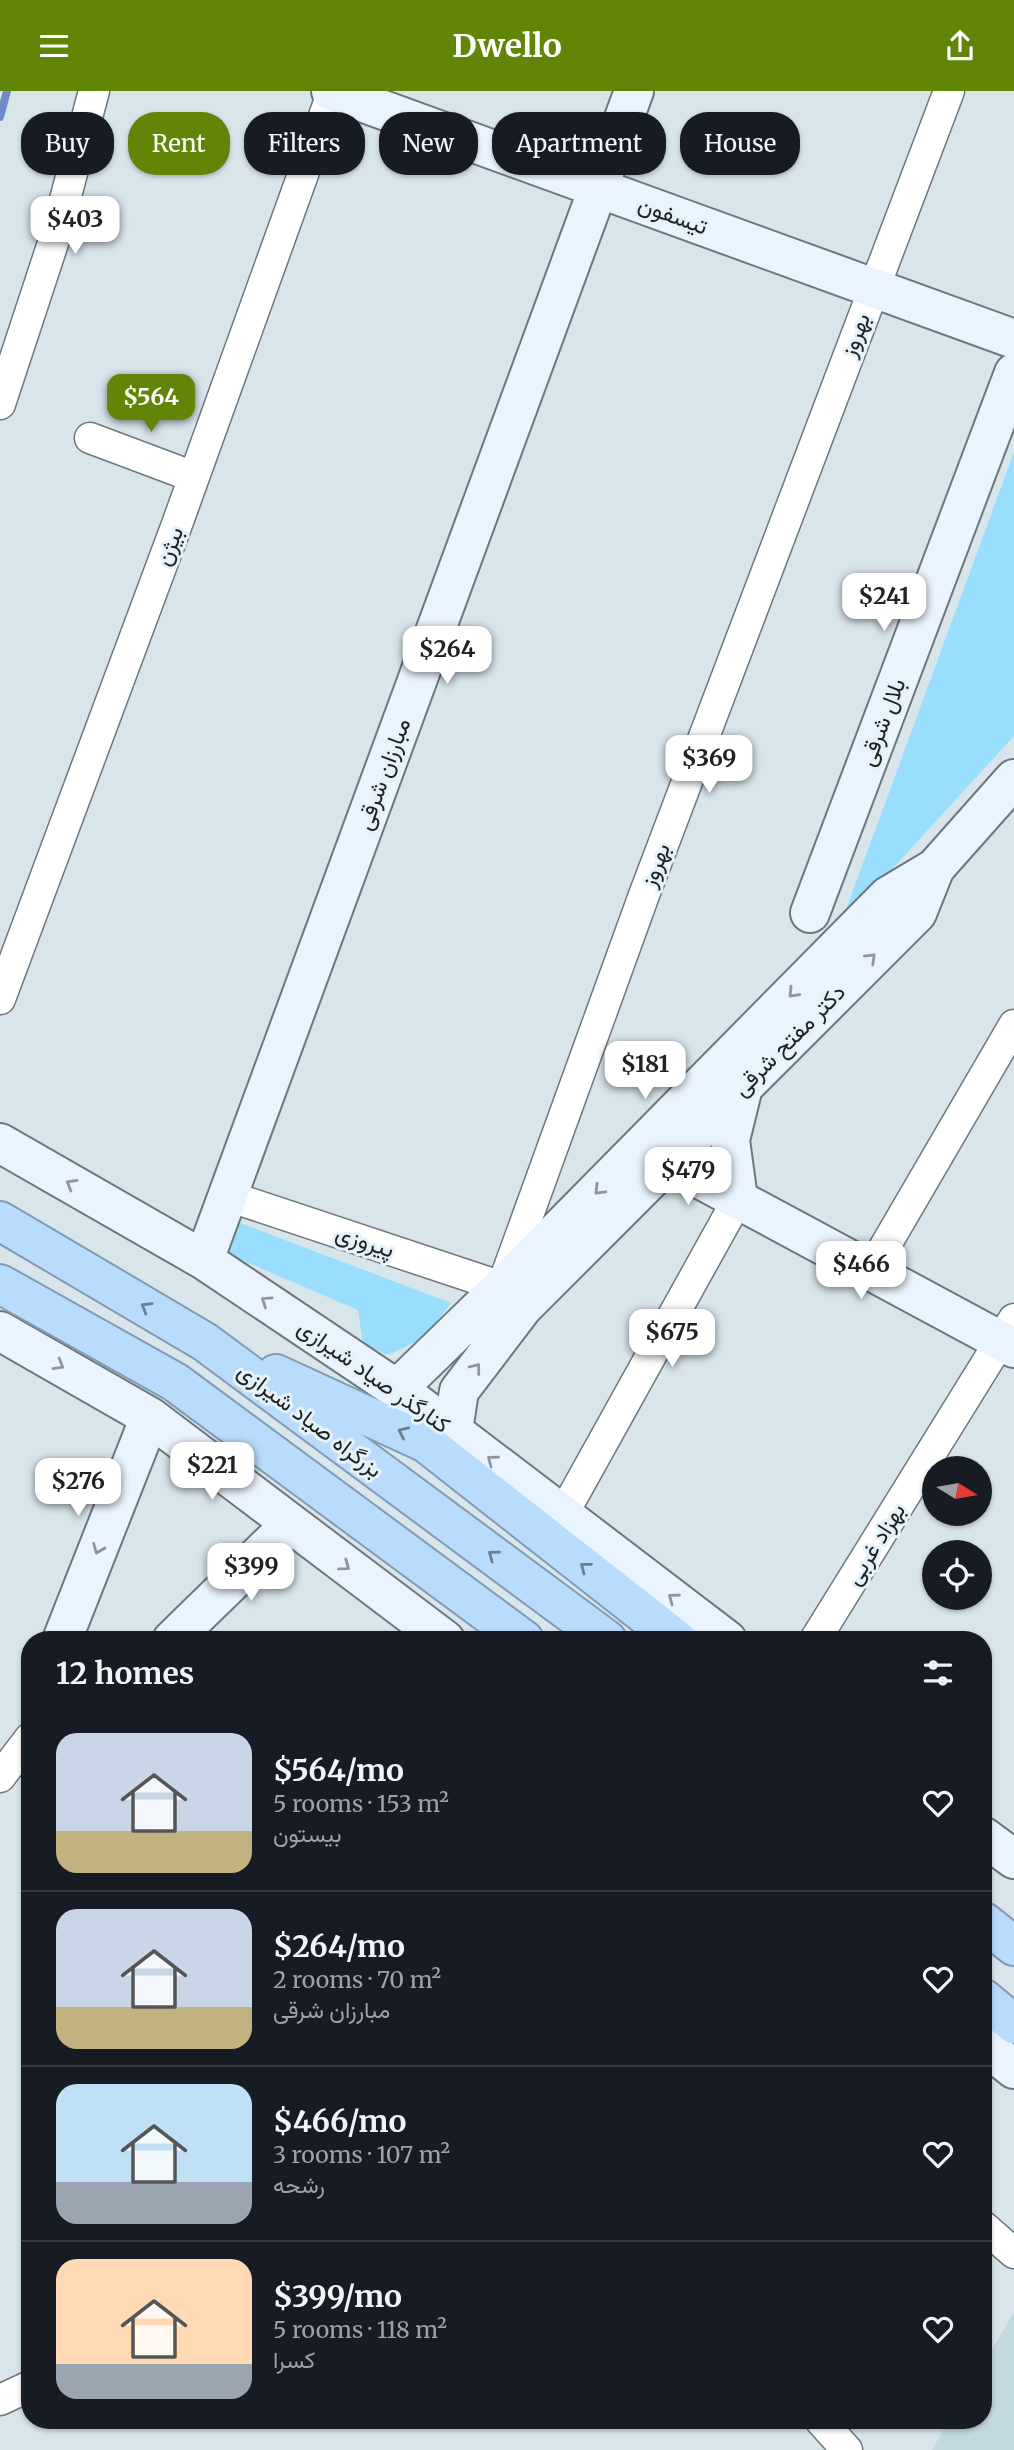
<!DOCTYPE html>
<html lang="en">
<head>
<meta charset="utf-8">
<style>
	body { margin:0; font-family:Merriweather,Vazirmatn,serif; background:#20242c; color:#f1f3f6; height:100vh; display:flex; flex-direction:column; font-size:26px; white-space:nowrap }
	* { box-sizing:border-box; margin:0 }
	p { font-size:23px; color:#9ea1a6 }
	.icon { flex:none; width:38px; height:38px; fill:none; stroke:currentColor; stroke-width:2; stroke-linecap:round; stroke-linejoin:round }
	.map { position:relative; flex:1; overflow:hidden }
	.panel { position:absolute; left:21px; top:1540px; width:971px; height:798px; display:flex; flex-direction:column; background:#171b24; border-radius:28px; box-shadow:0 2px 5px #0004 }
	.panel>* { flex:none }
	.top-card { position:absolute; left:21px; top:21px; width:973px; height:63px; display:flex; gap:14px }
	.needle { width:46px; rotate:101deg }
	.fabs { position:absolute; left:922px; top:1365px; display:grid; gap:14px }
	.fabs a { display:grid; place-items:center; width:70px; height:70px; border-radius:50%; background:#171b24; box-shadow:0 2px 5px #0004; font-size:35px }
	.price { position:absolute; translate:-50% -60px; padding:0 16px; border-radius:14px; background:#fff; color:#222; font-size:23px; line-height:46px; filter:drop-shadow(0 2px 4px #0008) }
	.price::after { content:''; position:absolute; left:50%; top:42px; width:21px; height:16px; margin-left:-10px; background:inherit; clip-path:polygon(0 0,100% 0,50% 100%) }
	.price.current { background:#618607; color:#fff }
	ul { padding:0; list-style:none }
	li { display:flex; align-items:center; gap:21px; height:175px; padding:0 35px }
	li+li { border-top:2px solid #363941 }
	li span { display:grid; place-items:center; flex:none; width:196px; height:140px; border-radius:21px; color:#555 }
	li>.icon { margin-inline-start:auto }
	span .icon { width:84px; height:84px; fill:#fffc; stroke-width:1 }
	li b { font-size:30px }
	h2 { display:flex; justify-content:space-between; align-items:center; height:84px; padding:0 35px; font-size:30px }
	.chip { padding:0 24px; border-radius:28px; background:#171b24; box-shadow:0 2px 5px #0004; font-size:24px; line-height:63px }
	.chip.current { background:#618607; color:#fff }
	header { display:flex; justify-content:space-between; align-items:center; height:91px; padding:0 35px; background:#618607; color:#fff; font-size:32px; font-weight:700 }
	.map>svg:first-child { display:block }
</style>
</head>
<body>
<header><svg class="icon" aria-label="menu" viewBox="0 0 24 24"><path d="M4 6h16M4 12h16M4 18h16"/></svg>Dwello<svg class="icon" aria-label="share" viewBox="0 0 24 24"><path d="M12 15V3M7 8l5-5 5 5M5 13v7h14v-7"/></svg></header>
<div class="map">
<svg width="1014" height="2359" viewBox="0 0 1014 2359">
	<rect width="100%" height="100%" fill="#d8e5eb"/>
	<!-- built -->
	<path fill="#c4d8e2" d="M1014,2221v138h-82l17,-30h35v-57z"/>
	<!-- green -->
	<path fill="#99dffd" d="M1014,361v284l-174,190z
		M240,1132l211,80 -27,35 -36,17 -25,-11 -5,-34 -135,-58z"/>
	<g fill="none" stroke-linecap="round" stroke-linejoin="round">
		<!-- stream -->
		<path stroke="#718ac7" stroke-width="8" d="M0,26l7,-26"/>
		<defs>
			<path id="street" d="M0,313l55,-167 39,-146
				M90,347l104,39
				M0,908l176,-472 157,-436
				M228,1105l274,91 142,-392 305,-804
				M870,1181l144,-247
				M563,1423l175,-315
				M815,1549l199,-321
				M0,1686l30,-39
				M984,2136l30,26
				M0,2309l30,-14
				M820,2329l27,30"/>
			<path id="secondary" d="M331,0l683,248
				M810,822l204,-540
				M0,1052l204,117 203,136 320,244
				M646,1059l368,198
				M738,1108l-8,-59 13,-53
				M204,1169l430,-1169
				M0,1240l150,86 295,223
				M397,1298l105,-102 386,-391 47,-28 79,-89
				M453,1339l6,-39 64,-84 394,-394 18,-45
				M62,1549l88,-223
				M172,1549l118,-115
				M984,1746l30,22
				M984,1954l30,24"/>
			<path id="highway" d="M0,1130l205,121 402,298
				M0,1193l175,98 349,258
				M276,1283l150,69 251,197
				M984,1831l30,24
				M984,1908l30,25"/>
		</defs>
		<!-- street casing -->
		<use href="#street" stroke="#6c787d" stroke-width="33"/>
		<!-- secondary casing -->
		<use href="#secondary" stroke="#6c787d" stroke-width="42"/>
		<!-- highway casing -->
		<use href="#highway" stroke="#839bb0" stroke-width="42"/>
		<!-- street -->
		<use href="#street" stroke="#fff" stroke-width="30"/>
		<!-- secondary -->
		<use href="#secondary" stroke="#eaf4fe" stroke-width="38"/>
		<!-- highway -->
		<use href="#highway" stroke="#badcfc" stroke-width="38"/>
	</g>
	<!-- one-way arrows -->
	<defs><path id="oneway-chevron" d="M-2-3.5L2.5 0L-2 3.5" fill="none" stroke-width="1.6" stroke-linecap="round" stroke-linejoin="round" transform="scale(1.75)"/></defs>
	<g stroke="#8e969c">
		<use href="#oneway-chevron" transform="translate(871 867) rotate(-44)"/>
		<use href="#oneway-chevron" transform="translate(793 902) rotate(134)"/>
		<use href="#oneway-chevron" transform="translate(71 1093) rotate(-150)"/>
		<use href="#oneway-chevron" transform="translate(599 1099) rotate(135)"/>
		<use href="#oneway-chevron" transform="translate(266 1210) rotate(-146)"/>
		<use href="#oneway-chevron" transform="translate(59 1274) rotate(30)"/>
		<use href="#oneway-chevron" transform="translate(476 1277) rotate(-52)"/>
		<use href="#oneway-chevron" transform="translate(492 1369) rotate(-143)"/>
		<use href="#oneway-chevron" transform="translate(98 1458) rotate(112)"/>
		<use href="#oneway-chevron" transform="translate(345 1475) rotate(36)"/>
		<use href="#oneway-chevron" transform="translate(673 1507) rotate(-143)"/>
	</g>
	<g stroke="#6c7f90">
		<use href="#oneway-chevron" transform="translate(146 1216) rotate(-149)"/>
		<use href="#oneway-chevron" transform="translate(403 1341) rotate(-155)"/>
		<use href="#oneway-chevron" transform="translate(493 1464) rotate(-143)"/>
		<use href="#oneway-chevron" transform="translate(585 1476) rotate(-142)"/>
	</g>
	<g text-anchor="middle" stroke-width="6" stroke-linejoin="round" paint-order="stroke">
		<!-- street labels -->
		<g font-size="23" fill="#1d2224" stroke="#e5f2f8">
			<text transform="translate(673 124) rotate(20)" y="8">تیسفون</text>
			<text transform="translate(855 244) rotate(-69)" y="8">بهروز</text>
			<text transform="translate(169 455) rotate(-69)" y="8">بیژن</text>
			<text transform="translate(882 631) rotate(-69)" y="8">بلال شرقی</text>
			<text transform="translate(383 683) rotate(-70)" y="8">مبارزان شرقی</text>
			<text transform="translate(655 774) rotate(-69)" y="8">بهروز</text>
			<text transform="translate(789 949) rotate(-45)" y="8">دکتر مفتح شرقی</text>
			<text transform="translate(365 1150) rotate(18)" y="8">پیروزی</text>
			<text transform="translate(374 1285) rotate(35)" y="8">کنارگذر صیاد شیرازی</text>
			<text transform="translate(310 1329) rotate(37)" y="8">بزرگراه صیاد شیرازی</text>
			<text transform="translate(875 1453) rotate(-58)" y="8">بهزاد غربی</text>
		</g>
	</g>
</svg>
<div class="fabs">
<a><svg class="needle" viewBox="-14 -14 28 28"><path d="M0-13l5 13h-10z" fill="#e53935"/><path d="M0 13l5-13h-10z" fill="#9ea1a6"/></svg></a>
<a><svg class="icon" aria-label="locate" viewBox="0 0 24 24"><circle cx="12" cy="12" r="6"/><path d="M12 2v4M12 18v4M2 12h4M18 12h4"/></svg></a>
</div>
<b class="price" style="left:75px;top:165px">$403</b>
<b class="price current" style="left:151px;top:343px">$564</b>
<b class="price" style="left:884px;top:542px">$241</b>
<b class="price" style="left:447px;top:595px">$264</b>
<b class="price" style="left:709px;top:704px">$369</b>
<b class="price" style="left:645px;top:1010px">$181</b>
<b class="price" style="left:688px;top:1116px">$479</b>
<b class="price" style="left:861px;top:1210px">$466</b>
<b class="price" style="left:672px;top:1278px">$675</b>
<b class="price" style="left:212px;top:1411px">$221</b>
<b class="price" style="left:78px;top:1427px">$276</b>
<b class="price" style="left:251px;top:1512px">$399</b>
<div class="top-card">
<a class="chip">Buy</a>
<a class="chip current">Rent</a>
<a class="chip">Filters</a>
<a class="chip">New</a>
<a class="chip">Apartment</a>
<a class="chip">House</a>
</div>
<section class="panel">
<h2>12 homes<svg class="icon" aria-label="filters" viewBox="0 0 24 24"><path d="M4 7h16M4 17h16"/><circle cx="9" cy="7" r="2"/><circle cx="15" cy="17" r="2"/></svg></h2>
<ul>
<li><span style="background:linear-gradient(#c9d6e8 70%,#c2b280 0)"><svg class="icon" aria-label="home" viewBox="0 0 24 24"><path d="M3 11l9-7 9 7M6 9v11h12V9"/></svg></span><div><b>$564/mo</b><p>5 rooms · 153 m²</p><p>بیستون</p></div><svg class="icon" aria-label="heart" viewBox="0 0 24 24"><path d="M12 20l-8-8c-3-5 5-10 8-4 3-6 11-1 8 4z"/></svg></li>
<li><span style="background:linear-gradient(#c9d6e8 70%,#c2b280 0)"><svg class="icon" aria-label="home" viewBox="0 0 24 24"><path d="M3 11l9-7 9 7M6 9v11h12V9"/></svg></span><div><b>$264/mo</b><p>2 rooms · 70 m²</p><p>مبارزان شرقی</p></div><svg class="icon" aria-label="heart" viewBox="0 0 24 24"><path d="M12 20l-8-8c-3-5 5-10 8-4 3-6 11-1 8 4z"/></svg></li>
<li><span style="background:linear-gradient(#bfe0f5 70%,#9aa5b1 0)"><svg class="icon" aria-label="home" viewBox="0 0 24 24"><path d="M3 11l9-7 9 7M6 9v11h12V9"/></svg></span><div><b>$466/mo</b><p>3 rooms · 107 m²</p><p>رشحه</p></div><svg class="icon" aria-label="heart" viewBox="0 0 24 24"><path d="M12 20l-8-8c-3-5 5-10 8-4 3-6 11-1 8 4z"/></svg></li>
<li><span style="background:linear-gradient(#ffd9b3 75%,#9aa5b1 0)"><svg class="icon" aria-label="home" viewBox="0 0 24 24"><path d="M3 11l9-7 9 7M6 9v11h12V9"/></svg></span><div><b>$399/mo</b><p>5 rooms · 118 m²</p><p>کسرا</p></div><svg class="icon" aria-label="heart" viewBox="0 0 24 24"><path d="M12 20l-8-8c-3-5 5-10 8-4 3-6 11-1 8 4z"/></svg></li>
</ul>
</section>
</div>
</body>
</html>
